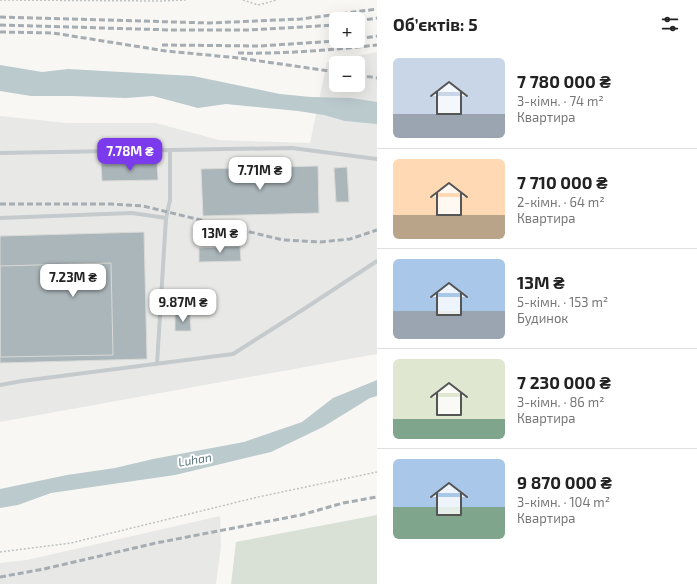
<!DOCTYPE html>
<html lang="uk">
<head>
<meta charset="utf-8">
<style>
	body { margin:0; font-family:"Exo 2",sans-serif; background:#f6f6f6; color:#222; height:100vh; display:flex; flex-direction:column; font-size:15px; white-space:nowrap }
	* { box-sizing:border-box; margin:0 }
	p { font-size:13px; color:#767676 }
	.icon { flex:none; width:22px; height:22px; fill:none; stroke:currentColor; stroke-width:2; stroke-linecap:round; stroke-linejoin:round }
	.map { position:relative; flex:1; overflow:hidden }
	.side { display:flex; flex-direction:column; background:#fff; width:320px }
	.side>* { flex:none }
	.controls { position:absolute; left:329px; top:12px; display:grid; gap:8px }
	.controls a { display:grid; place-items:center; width:36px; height:36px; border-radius:6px; background:#fff; box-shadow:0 4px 16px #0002; font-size:20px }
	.price { position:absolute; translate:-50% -34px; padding:0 9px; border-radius:8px; background:#fff; color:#222; font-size:13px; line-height:26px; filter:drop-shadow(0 1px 2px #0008) }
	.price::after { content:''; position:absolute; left:50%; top:24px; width:12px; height:9px; margin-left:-6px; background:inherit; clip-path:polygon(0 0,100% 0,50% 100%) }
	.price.selected { background:#7c3aed; color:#fff }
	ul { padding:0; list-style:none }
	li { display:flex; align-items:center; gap:12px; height:100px; padding:0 16px }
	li+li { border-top:1px solid #e0e0e0 }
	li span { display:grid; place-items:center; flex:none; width:112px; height:80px; border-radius:6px; color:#555 }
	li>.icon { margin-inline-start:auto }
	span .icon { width:48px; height:48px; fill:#fffc; stroke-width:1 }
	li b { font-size:17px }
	h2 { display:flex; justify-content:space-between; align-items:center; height:48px; padding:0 16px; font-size:17px }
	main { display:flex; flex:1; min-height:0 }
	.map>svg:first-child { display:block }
</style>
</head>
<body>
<main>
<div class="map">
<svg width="377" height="584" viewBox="0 0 377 584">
	<rect width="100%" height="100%" fill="#f8f7f4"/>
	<!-- built -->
	<path fill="#e8e9e7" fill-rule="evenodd" d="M377,52v302l-377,68v-306l67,7h89l63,17 91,3 17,-81zM336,63h22v22h-22z
		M220,516l1,31 -5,37h-216v-21l27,-3z"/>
	<!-- green -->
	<path fill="#d9e0d5" d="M377,515v69h-146l5,-42z"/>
	<!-- water -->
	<path fill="#bbcacd" d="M0,65l42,7 26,-3 125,7 87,18 31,3 40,1 26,4v22l-32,-3 -21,-6 -26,-4 -72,-7 -28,4 -45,-12 -27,2 -54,-2h-41l-31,-5z
		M377,380v16l-7,2 -47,29 -52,25 -96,23 -124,18 -33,12 -18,3v-19l67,-14 48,-7 38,-9 91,-17 58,-20 31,-24z"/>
	<!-- building -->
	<path fill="#abb6ba" stroke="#d9d9d6" d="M157,163l1,17 -56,1 -1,-17z
		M318,166l1,47 -116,3 -2,-47z
		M347,167l2,35h-13l-2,-34z
		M144,232l3,127 -147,4v-127z
		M240,246l1,15 -42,1v-14z
		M111,263l2,92 -113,2v-91z
		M175,314h15l1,17h-16z"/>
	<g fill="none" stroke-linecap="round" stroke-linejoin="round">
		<!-- path -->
		<path stroke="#bec2c3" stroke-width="1.5" stroke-dasharray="2 2" stroke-linecap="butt" d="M0,0l159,1 27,-1
			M243,0l15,5 19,-5
			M0,552l71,-9 187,-46 119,-25"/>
		<!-- service -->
		<path stroke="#c5cacd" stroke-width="4" d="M0,153l292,-5 85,11
			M0,218l132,-5 34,5
			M157,364l9,-146 4,-18v-50
			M0,385l22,-4 211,-27 74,-47 70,-46"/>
		<!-- rail -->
		<path stroke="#a5adb2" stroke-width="3" stroke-dasharray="6 3" stroke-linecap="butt" d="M0,17l210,6 91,-4 76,-10
			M358,21l19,-3
			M0,25l172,5h76l88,-5
			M0,32l53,1 113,18 73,7 97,14
			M358,39l19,-3
			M162,45l98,1 76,-5
			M238,53c46,1 93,-3 139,-8
			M358,75l19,3
			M0,204h111l32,2 140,34 37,2 30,-3 27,-9
			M0,577l44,-8 112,-26 145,-28 42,-12 34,-6"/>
	</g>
	<g text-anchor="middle" stroke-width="4" stroke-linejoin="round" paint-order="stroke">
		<!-- water labels -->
		<g font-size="12" font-style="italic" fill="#5a767c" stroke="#fff">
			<text transform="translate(195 460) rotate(-10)" y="4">Luhan</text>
		</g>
	</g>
</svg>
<div class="controls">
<a>+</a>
<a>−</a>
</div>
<b class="price selected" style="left:130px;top:172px">7.78M ₴</b>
<b class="price" style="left:260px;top:191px">7.71M ₴</b>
<b class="price" style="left:220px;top:254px">13M ₴</b>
<b class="price" style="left:73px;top:298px">7.23M ₴</b>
<b class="price" style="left:183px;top:323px">9.87M ₴</b>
</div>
<section class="side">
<h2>Об’єктів: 5<svg class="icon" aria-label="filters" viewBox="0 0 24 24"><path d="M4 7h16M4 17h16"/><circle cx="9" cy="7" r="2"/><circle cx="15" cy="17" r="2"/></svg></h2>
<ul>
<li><span style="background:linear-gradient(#c9d6e8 70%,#9aa5b1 0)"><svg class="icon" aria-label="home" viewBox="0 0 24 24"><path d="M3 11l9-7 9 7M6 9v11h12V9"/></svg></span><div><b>7 780 000 ₴</b><p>3-кімн. · 74 m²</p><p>Квартира</p></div></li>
<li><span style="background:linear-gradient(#ffd9b3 70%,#b9a48a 0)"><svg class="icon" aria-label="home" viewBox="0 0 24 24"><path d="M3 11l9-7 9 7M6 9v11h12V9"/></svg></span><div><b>7 710 000 ₴</b><p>2-кімн. · 64 m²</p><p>Квартира</p></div></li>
<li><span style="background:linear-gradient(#a9c7e8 65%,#9aa5b1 0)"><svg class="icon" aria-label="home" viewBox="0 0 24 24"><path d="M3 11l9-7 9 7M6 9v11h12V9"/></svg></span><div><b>13M ₴</b><p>5-кімн. · 153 m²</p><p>Будинок</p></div></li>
<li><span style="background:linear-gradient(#dfe7d0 75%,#7fa58c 0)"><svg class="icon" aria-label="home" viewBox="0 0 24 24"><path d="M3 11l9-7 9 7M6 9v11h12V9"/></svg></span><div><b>7 230 000 ₴</b><p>3-кімн. · 86 m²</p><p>Квартира</p></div></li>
<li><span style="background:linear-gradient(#a9c7e8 60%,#7fa58c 0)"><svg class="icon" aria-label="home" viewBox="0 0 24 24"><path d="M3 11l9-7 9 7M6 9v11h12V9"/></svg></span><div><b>9 870 000 ₴</b><p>3-кімн. · 104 m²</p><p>Квартира</p></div></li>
</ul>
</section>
</main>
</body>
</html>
